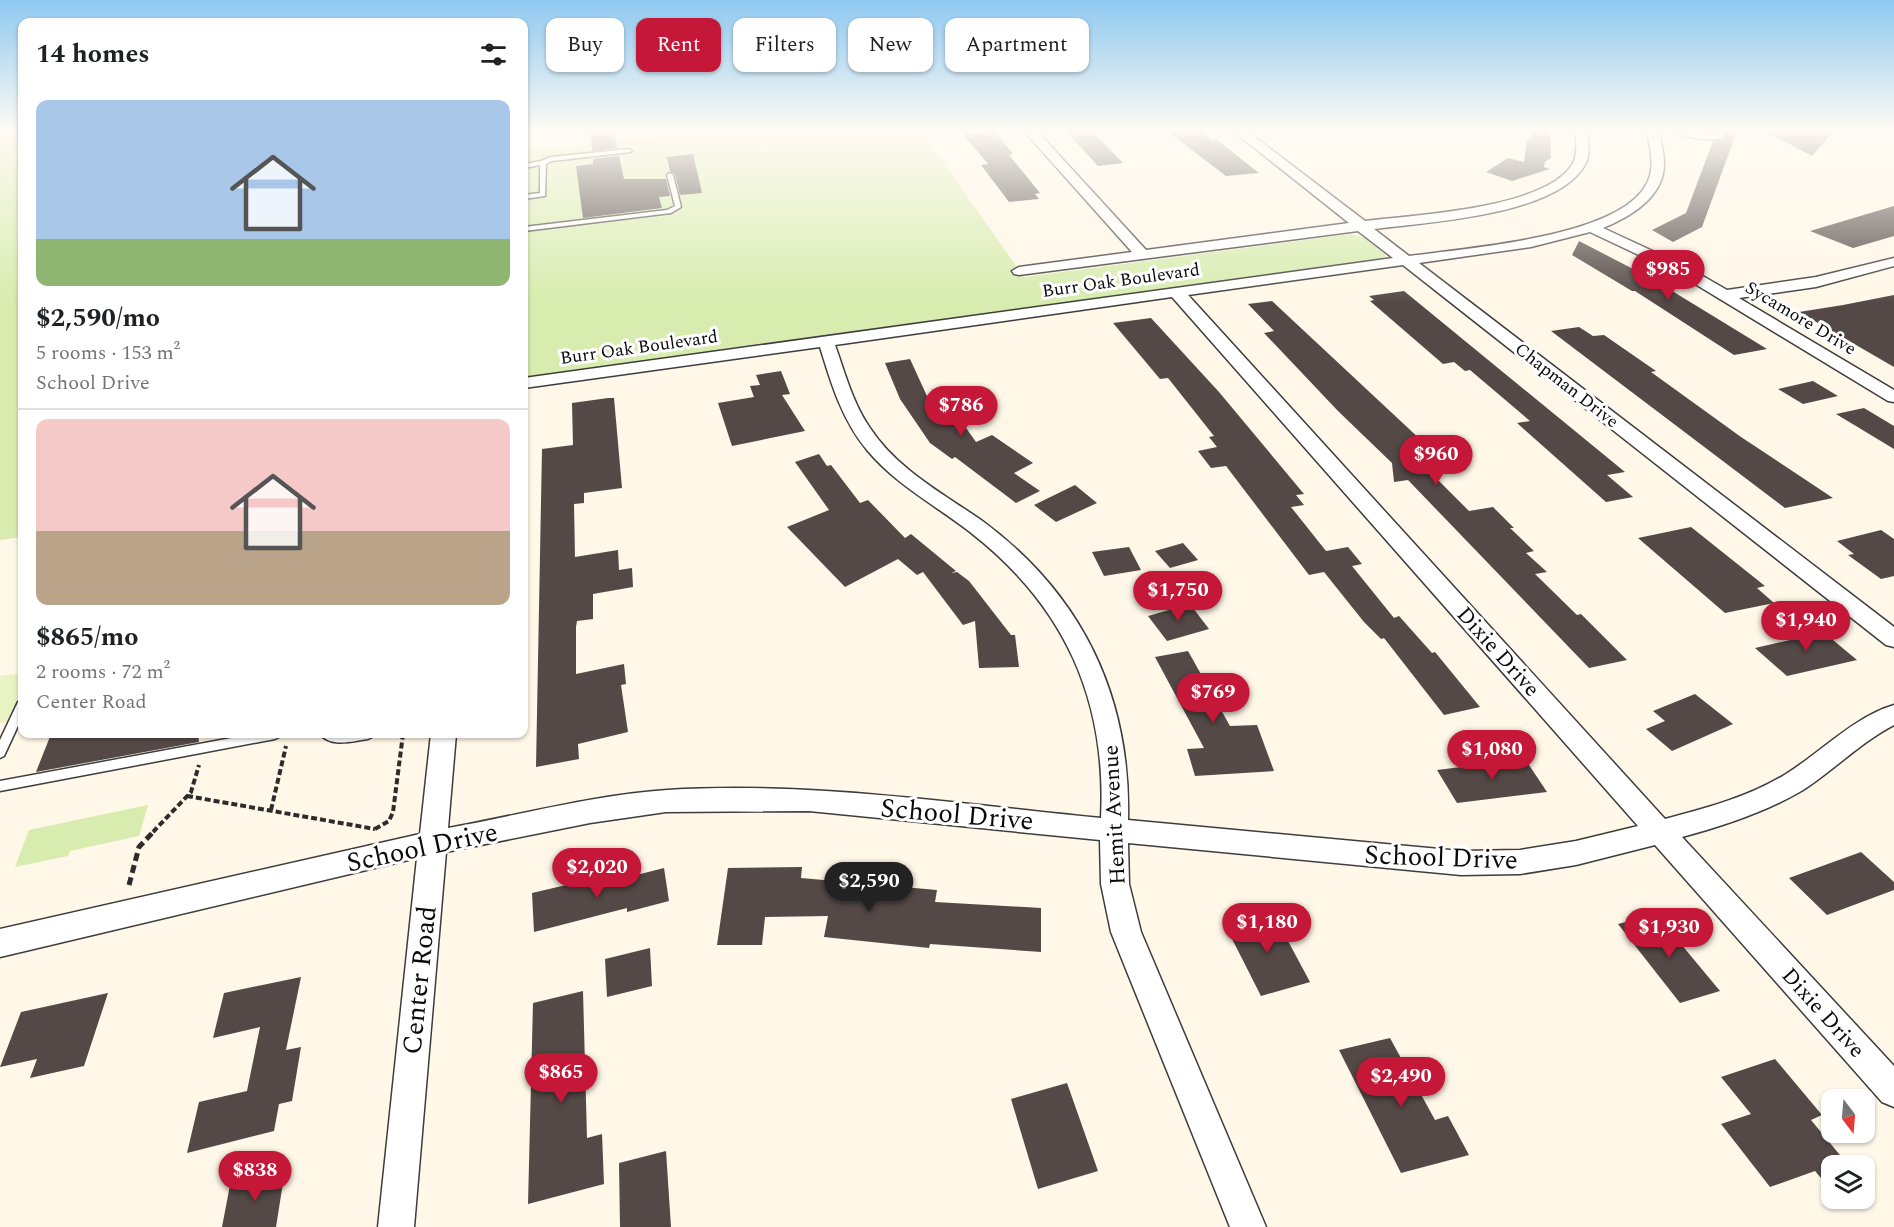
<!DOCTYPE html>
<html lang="en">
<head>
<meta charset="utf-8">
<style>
	body { margin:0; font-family:Spectral,serif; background:#f6f6f6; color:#202124; height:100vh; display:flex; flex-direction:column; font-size:22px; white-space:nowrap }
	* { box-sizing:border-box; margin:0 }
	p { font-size:20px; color:#757577 }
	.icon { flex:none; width:33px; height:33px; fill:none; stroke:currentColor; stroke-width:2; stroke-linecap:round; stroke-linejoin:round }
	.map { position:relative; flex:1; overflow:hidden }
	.panel { position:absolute; left:18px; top:18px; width:510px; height:720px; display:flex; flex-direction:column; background:#fff; border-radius:12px; box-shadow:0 2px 4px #0004 }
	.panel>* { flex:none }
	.top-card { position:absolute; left:546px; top:18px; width:570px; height:54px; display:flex; gap:12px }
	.needle { width:39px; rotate:164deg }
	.buttons { position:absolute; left:1821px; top:1089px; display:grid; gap:12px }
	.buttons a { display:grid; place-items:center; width:54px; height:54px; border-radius:12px; background:#fff; box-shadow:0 2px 4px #0004; font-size:30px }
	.price { position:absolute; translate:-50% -51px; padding:0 14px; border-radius:21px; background:#c51737; color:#fff; font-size:20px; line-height:39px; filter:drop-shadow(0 2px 3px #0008) }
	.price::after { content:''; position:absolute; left:50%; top:36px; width:18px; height:14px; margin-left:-9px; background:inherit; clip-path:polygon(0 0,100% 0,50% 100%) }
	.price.selected { background:#222; color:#fff }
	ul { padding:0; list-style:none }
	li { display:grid; align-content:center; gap:12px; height:318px; padding:0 18px }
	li+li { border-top:2px solid #e0e0e0 }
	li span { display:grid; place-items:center; height:186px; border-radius:12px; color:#555 }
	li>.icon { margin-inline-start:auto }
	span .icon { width:108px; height:108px; fill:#fffc; stroke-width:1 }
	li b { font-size:26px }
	h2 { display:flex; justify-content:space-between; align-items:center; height:72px; padding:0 18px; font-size:26px }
	.pill { padding:0 21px; border-radius:12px; background:#fff; box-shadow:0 2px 4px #0004; font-size:21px; line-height:54px }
	.pill.selected { background:#c51737; color:#fff }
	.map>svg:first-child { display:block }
</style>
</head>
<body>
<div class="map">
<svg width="1894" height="1227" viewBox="0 0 1894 1227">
	<rect width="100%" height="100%" fill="#fff7e7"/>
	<!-- green -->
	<path fill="#d7ecae" d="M0,131h22v406l-22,3z
		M722,131h199l103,146 327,-43 14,4 19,16 1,3 -16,4 -845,116v-226z
		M148,805l-9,31 -69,15 -2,5 -53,11 14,-37z"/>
	<!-- pitch -->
	<path fill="#e8f3c1" d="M22,673v18l-15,31 -7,1v-47z"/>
	<!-- building -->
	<path fill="#544946" d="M591,131h23l3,17 -25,3z
		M994,131l19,23 -4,1 31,38 -5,1 4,5 -30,3 -28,-37 7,-1 -25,-30z
		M1066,131h26l31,32 -25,3z
		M1167,131h34l11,9 4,-1 43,34 -33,3z
		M1531,131h19l1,27 -6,4 -1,5 6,2 -38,12 -26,-9 22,-14 16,4 3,-23h4z
		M1724,131h13l-35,96 -29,15 -21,-12 34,-17 27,-72 13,-3z
		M1765,131h69l-22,25z
		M693,154l9,39 -22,2 -5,-21 -5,-3 -3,-14z
		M619,156l5,23h42l4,17 -11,1 3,11 -79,10 -7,-52 17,-2v-5z
		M1894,206v30l-41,12 -43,-17z
		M1579,241l87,45h-2l103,63 -33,6 -99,-64h-3l-60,-36z
		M1404,291l221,181 -18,3 26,22 -27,5 -89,-79 13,-2 -60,-51 -5,1 -11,-9 -11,2 -73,-63 4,-1 -5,-4z
		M1894,295v72l-95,-55 44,-7z
		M1272,301l165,154 12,-2 17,17 -33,5 36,36 24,-4 21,21h-4l24,23 -8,2 21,19 -12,2 42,41 4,-1 46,46 -38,8 -181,-188 -14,2 -2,-19 -54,-52 -74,-78 10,-2 -26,-27z
		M1151,318l68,74 85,102 -8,1 8,10 -13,2 35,44 22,-4 14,17 -10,2 42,52 5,-2 33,37 3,-1 45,55 -36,8 -60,-77 -3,1 -17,-17 -40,-50 -15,3 -83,-109 -15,2 -13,-17 19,-4 -8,-10 5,-1 -46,-58 -8,1 -47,-56z
		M1579,327l14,9 11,-1 52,36 -5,1 90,65 92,61 -48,10 -234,-177z
		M910,359l22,48h4l5,7 13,-3 22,31 16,-7 41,28 -19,10 26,18 -24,12 -61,-46 -3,2 -22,-16 -30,-44 -15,-36z
		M781,371l9,23 -8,1 23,36 -73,15 -14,-43 36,-6 -4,-11 10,-1 -4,-10z
		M1813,381l25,15 -35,8 -25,-15z
		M608,398h6l8,90 -38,5v10l-10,1 1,53 43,-7 1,20 13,-2 1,19 -40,7v25l-16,2 -1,6v47l48,-10 2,20 -5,1 7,47 -50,12 1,15 -43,8 6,-318 31,-4 -1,-42z
		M1864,408l30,18v23l-58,-35z
		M819,454l8,12 4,-1 29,38 8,-3 37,38 6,-4 45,37 -5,2 6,-1 12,9 42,54h4l4,32 -40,1 -4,-47 -12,4 -40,-53 -6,3 -19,-16 -53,28 -58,-60 42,-17 -34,-48z
		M1075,485l22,18 -41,19 -22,-17z
		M1691,527l74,59 -8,2 17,15 -49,10 -87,-75z
		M1881,530l13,9v37l-13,3 -33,-24 6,-1 -17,-13z
		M1183,543l15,17 -28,8 -15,-17z
		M1129,547l12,23 -37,6 -12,-24z
		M1190,604l19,25 -42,12 -19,-25z
		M1815,625l42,35 -70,16 -32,-28 44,-10 -9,-8z
		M1188,651l42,75 27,-1 17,46 -79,5 -8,-27 17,-1 -49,-91z
		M1695,694l38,30 -61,27 -26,-22 19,-8 -12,-10z
		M51,734h147l1,8 -163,30z
		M1525,759l22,33 -90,11 -20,-33z
		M1861,852l33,30v8l-67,25 -38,-37z
		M802,867l-1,11 136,12 -2,12 106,6v44l-111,-8 -1,4 -105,-11 4,-21 -63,1 -3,28h-45l11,-77z
		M664,868l5,33 -42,11v-4l-93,24 -2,-39 77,-18v7z
		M1273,913l37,69 -49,14 -36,-71z
		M1656,914l64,77 -40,12 -62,-79z
		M650,948l2,38 -45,11 -2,-38z
		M301,977l-15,73 15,-3 -9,54 -13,3 -5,27 -87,22 12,-51 48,-11 13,-64 -47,11 11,-45z
		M583,991l4,147 15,-4 2,50 -76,20 5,-201z
		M108,993l-24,73 -54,12 7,-19 -37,8 21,-55z
		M1390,1038l45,82 13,-4 21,39 -68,18 -62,-123z
		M1775,1059l47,56 -11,5 38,46h-17v25l-17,-20 -45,16 -49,-63 30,-10 -30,-37z
		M1067,1083l31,88 -60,18 -27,-90z
		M666,1151l5,76h-51l-1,-64z
		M285,1170l-9,57h-54l8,-42z"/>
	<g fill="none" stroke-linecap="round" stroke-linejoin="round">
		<defs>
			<path id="lane" d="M629,149l3,2 -1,1 -79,9 -6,3 -1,32 -21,3v-4l16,-2v-28l-16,3v-4l17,-3 10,-4z
				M670,173l3,2 8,32 -10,6 -147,18v-4l143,-17 8,-4 -8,-31z
				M22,701v16l-18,39 -4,2v-18l18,-38z
				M253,734h28l-2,3 -4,2 -275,52v-10z
				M320,734h54l-2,3 -4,2c-15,2 -37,9 -48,-5z"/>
			<path id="street" d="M1024,131h13l109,119 203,-27 -116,-92h14l118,90c48,-6 183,-12 208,-58 5,-9 3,-22 3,-32h12c0,11 2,23 -2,32 -27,53 -159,59 -212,66l35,27c56,-8 208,-18 237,-71 10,-17 4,-36 1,-54h12c2,11 5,22 5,33 0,33 -34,53 -61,64l84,39 40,23 89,-13 78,-19v8l-78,21 -77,11 155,92v12l-6,-1 -211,-128 -87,-41 -59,15 -112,16 475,364v20l-8,-2 -483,-380 -215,30 477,524c41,-11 84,-22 121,-45 35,-22 68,-57 108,-69v20c-33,17 -60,45 -91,65 -37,22 -80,36 -121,47l212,229v41l-12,-5 -227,-257 -79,20 -56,9 -59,1 -333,-32 1,41 12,48 125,295h-36l-119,-295 -10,-48 -1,-44 -291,-29 -143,1 -76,11 -144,29 -32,375h-36l39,-369 -417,99v-28l420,-95 11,-100h25l-8,94c72,-13 145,-33 219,-38 145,-9 291,14 434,28 6,-119 -37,-213 -131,-286 -35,-27 -75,-48 -103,-82 -25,-30 -36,-67 -47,-103l-296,41v-10l869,-120 -35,-27 -339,44 -5,-1 -2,-3 7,-4 113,-15zM1172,297l466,529 -62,15 -56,9 -59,1 -333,-31c3,-124 -46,-226 -147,-300 -39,-27 -84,-51 -111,-92 -17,-24 -25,-55 -35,-83z
				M1676,131l47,2 2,3c-8,7 -40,2 -49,-5z"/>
		</defs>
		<!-- lane casing -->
		<use href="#lane" stroke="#3d3d3d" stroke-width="3"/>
		<!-- street casing -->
		<use href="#street" stroke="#3d3d3d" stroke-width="3"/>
		<!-- path-far1 -->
		<path stroke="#2c2c2c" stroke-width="4" stroke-dasharray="6 3" stroke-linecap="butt" d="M187,796l188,33
			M271,810l15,-64
			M375,829l14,-8 4,-9 10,-78
			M153,832l38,-40 8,-27"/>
		<!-- path -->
		<path stroke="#2c2c2c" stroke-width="5" stroke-dasharray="8 4.5" stroke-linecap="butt" d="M129,885l10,-38 16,-17"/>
		<!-- lane -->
		<use href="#lane" fill="#fff" fill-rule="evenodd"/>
		<!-- street -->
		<use href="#street" fill="#fff" fill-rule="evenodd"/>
	</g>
	<!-- sky -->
	<linearGradient id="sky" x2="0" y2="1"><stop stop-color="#8ec8f0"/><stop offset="0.43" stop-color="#fffbf4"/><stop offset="1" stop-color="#fffbf4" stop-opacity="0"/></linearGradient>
	<rect width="1894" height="303" fill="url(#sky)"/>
	<g text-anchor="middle" stroke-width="6" stroke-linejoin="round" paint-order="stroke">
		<!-- far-street labels -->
		<g font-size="18" fill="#0a0a0a" stroke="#fff">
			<text transform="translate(1121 280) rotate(-8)" y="6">Burr Oak Boulevard</text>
			<text transform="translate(1801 318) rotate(31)" y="6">Sycamore Drive</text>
			<text transform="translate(639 347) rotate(-8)" y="6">Burr Oak Boulevard</text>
			<text transform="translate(1567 385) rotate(38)" y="6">Chapman Drive</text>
		</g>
		<!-- street labels -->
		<g font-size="22" fill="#0a0a0a" stroke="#fff">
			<text transform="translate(1499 651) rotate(48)" y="8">Dixie Drive</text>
			<text transform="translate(1113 815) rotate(-93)" y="8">Hemit Avenue</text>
			<text transform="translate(1824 1012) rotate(48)" y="8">Dixie Drive</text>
		</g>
		<!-- near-street labels -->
		<g font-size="27" fill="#0a0a0a" stroke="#fff">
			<text transform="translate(957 814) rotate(5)" y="9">School Drive</text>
			<text transform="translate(422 847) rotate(-12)" y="9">School Drive</text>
			<text transform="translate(1441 857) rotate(2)" y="9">School Drive</text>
			<text transform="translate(419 980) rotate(-84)" y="9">Center Road</text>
		</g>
	</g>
</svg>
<div class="buttons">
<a><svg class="needle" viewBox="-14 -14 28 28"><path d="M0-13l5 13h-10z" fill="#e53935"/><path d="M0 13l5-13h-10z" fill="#757577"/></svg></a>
<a><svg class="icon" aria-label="layers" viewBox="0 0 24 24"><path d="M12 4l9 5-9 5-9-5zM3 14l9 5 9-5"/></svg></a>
</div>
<b class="price" style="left:1668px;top:301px">$985</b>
<b class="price" style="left:961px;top:437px">$786</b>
<b class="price" style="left:1436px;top:486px">$960</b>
<b class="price" style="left:1178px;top:622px">$1,750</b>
<b class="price" style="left:1806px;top:652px">$1,940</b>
<b class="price" style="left:1213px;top:724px">$769</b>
<b class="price" style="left:1492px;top:781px">$1,080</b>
<b class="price" style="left:597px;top:899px">$2,020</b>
<b class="price selected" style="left:869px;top:913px">$2,590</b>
<b class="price" style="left:1267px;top:954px">$1,180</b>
<b class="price" style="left:1669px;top:959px">$1,930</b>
<b class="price" style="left:561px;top:1104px">$865</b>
<b class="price" style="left:1401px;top:1108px">$2,490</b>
<b class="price" style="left:255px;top:1202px">$838</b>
<div class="top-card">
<a class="pill">Buy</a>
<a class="pill selected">Rent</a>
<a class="pill">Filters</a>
<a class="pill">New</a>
<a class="pill">Apartment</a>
</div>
<section class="panel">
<h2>14 homes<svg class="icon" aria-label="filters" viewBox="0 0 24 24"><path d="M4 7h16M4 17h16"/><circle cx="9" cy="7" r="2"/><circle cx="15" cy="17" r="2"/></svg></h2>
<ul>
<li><span style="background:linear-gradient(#a9c7e8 75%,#8fb573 0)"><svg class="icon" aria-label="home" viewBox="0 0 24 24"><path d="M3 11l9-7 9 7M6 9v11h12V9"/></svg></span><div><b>$2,590/mo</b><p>5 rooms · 153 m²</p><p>School Drive</p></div></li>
<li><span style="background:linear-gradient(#f6c9c9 60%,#b9a48a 0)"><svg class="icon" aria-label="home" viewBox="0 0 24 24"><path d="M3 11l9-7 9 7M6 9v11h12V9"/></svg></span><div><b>$865/mo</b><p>2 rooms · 72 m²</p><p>Center Road</p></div></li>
</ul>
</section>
</div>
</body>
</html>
